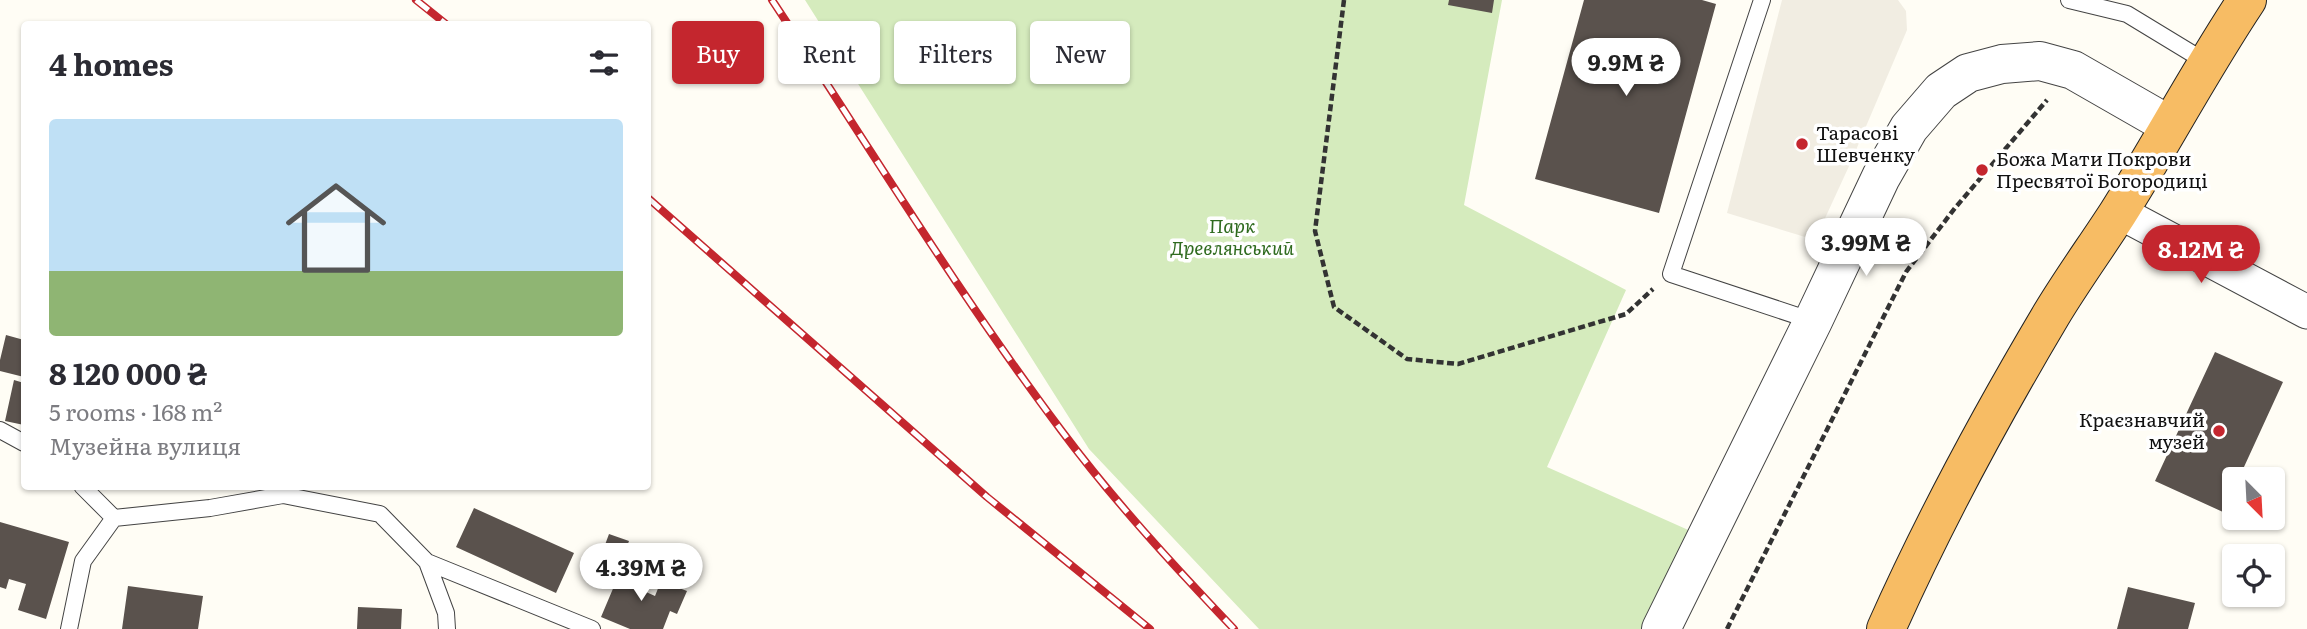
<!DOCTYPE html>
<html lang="en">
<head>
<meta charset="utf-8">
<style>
	body { margin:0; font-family:Literata,serif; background:#f7f7f7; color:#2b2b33; height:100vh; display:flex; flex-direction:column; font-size:26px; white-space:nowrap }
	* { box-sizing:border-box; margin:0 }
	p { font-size:23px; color:#7c7c81 }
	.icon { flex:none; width:38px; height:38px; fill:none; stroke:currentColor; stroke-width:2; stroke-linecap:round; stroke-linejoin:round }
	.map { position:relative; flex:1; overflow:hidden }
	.side { position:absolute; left:21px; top:21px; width:630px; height:469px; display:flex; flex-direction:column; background:#fff; border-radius:7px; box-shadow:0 2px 5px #0004 }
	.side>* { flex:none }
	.hud { position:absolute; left:672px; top:21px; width:665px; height:63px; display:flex; gap:14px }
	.needle { width:46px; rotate:156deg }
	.tools { position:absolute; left:2222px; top:467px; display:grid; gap:14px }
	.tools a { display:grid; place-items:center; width:63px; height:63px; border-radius:7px; background:#fff; box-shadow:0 2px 5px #0004; font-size:35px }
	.price { position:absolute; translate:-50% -60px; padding:0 16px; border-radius:24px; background:#fff; color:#222; font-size:23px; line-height:46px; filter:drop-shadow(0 2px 4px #0008) }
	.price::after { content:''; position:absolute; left:50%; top:42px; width:21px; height:16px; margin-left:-10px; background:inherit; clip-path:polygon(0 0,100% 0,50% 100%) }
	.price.current { background:#c4262e; color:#fff }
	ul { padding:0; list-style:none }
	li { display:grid; align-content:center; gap:14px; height:371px; padding:0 28px }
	li span { display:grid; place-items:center; height:217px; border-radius:7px; color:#555 }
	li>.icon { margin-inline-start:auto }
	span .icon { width:126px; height:126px; fill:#fffc; stroke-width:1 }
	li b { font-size:30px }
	h2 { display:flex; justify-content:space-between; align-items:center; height:84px; padding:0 28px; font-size:30px }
	.pill { padding:0 24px; border-radius:7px; background:#fff; box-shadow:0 2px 5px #0004; font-size:24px; line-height:63px }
	.pill.current { background:#c4262e; color:#fff }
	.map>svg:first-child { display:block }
</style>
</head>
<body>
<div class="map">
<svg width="2307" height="629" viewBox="0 0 2307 629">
	<rect width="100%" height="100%" fill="#fffdf5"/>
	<!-- green -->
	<path fill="#d5ebbd" d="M805,0h697l-38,205 162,85 -79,177 148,66 -45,96h-391l-170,-180z"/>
	<!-- plaza -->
	<path fill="#f1ede2" d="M1782,0h116l8,11 1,19 -57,134 -35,76 -88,-27z"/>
	<!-- building -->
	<path fill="#5a524d" d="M1449,0h45l-2,13 -44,-8z
		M1584,0h118l14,4 -57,209 -124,-34z
		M6,335l18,5v37l-24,-6v-11z
		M2215,352l68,30 -45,98h-3v6l-12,26 -68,-31z
		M14,380l10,3v42l-19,-4z
		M474,508l100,45 -18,40 -100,-46z
		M0,522l69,20 -23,77 -28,-9 8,-26 -17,-5 -3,10 -6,-2z
		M609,534l20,7 -13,35 -20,-7z
		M623,565l18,7 -6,15 20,9 6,-15 26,10 -10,23 -7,-3 -7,18h-33l-29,-12z
		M128,586l75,10 -5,33h-76z
		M2128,587l67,16 -7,26h-71z
		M358,607l44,2 -1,20h-44z"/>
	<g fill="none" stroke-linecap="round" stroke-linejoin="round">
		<defs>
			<path id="service" d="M1762,0l-91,274 142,47
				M2069,0l58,14 79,48
				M0,430l24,13
				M82,486l32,32
				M427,562l165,67
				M69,629l14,-68 31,-43 96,-10 73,-13 97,19 47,48 19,51 1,16"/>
			<path id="minor" d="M2119,212l188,100"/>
			<path id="tertiary" d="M1661,629l152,-308 68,-144 28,-49 32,-37 27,-18 34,-9 38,-3 33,9 96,55"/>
			<path id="trunk" d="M1886,629c48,-108 105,-213 165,-314 21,-35 45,-68 67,-102 44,-70 83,-144 129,-213"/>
		</defs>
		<!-- service casing -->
		<use href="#service" stroke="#444" stroke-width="18"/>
		<!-- minor casing -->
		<use href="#minor" stroke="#444" stroke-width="35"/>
		<!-- tertiary casing -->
		<use href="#tertiary" stroke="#444" stroke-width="40"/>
		<!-- trunk casing -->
		<use href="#trunk" stroke="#222" stroke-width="40"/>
		<!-- path -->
		<path stroke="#333" stroke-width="4.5" stroke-dasharray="7 3.5" stroke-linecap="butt" d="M1344,0l-29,231 19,76 73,52 51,5 168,-50 27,-25
			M1727,629l179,-357 49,-64 92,-108"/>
		<!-- service -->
		<use href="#service" stroke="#fff" stroke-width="16"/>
		<!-- minor -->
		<use href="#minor" stroke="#fff" stroke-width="33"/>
		<!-- tertiary -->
		<use href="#tertiary" stroke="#fff" stroke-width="38"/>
		<!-- trunk -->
		<use href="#trunk" stroke="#f7bc64" stroke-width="38"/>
		<defs>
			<path id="rail" d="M416,0l30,24
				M772,0c95,143 185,292 289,430 53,71 112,135 173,199
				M648,198l339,299 163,132"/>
		</defs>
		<!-- rail casing -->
		<use href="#rail" stroke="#c4262e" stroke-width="8"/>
		<!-- rail -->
		<use href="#rail" stroke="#fff" stroke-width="5" stroke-dasharray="16" stroke-linecap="butt"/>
	</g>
	<!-- markers -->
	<g fill="#c4262e" stroke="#fff" stroke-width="2.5">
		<circle cx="1802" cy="144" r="7"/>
		<circle cx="1982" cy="170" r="7"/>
		<circle cx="2219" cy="431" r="7"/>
	</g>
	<g text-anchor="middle" stroke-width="7" stroke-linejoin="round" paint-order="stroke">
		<!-- poi labels -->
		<g font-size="19" fill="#111" stroke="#fff" text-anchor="start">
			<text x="1816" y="140">Тарасові<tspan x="1816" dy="22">Шевченку</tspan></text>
			<text x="1996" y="166">Божа Мати Покрови<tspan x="1996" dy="22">Пресвятої Богородиці</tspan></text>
			<text x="2205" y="427" text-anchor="end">Краєзнавчий<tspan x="2205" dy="22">музей</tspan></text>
		</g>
		<!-- park labels -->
		<g font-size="19" font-style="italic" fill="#2f6b1f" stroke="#fff">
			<text x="1232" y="233">Парк<tspan x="1232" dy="22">Древлянський</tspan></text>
		</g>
	</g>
</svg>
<div class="tools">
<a><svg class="needle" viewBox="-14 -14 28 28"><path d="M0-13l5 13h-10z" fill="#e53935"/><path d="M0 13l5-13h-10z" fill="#7c7c81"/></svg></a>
<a><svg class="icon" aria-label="locate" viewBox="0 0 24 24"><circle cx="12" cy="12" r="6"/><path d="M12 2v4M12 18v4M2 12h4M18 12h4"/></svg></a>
</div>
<b class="price" style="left:1626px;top:98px">9.9M ₴</b>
<b class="price" style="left:1866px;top:278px">3.99M ₴</b>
<b class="price current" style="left:2201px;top:285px">8.12M ₴</b>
<b class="price" style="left:641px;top:603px">4.39M ₴</b>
<div class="hud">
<a class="pill current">Buy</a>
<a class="pill">Rent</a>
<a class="pill">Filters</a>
<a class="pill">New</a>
</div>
<section class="side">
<h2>4 homes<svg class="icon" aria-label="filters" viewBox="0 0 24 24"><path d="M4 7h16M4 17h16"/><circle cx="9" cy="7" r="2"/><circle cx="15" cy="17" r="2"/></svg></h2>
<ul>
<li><span style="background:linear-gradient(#bfe0f5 70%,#8fb573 0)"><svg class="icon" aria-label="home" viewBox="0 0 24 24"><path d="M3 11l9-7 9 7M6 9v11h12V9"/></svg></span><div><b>8 120 000 ₴</b><p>5 rooms · 168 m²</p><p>Музейна вулиця</p></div></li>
</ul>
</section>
</div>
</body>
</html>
